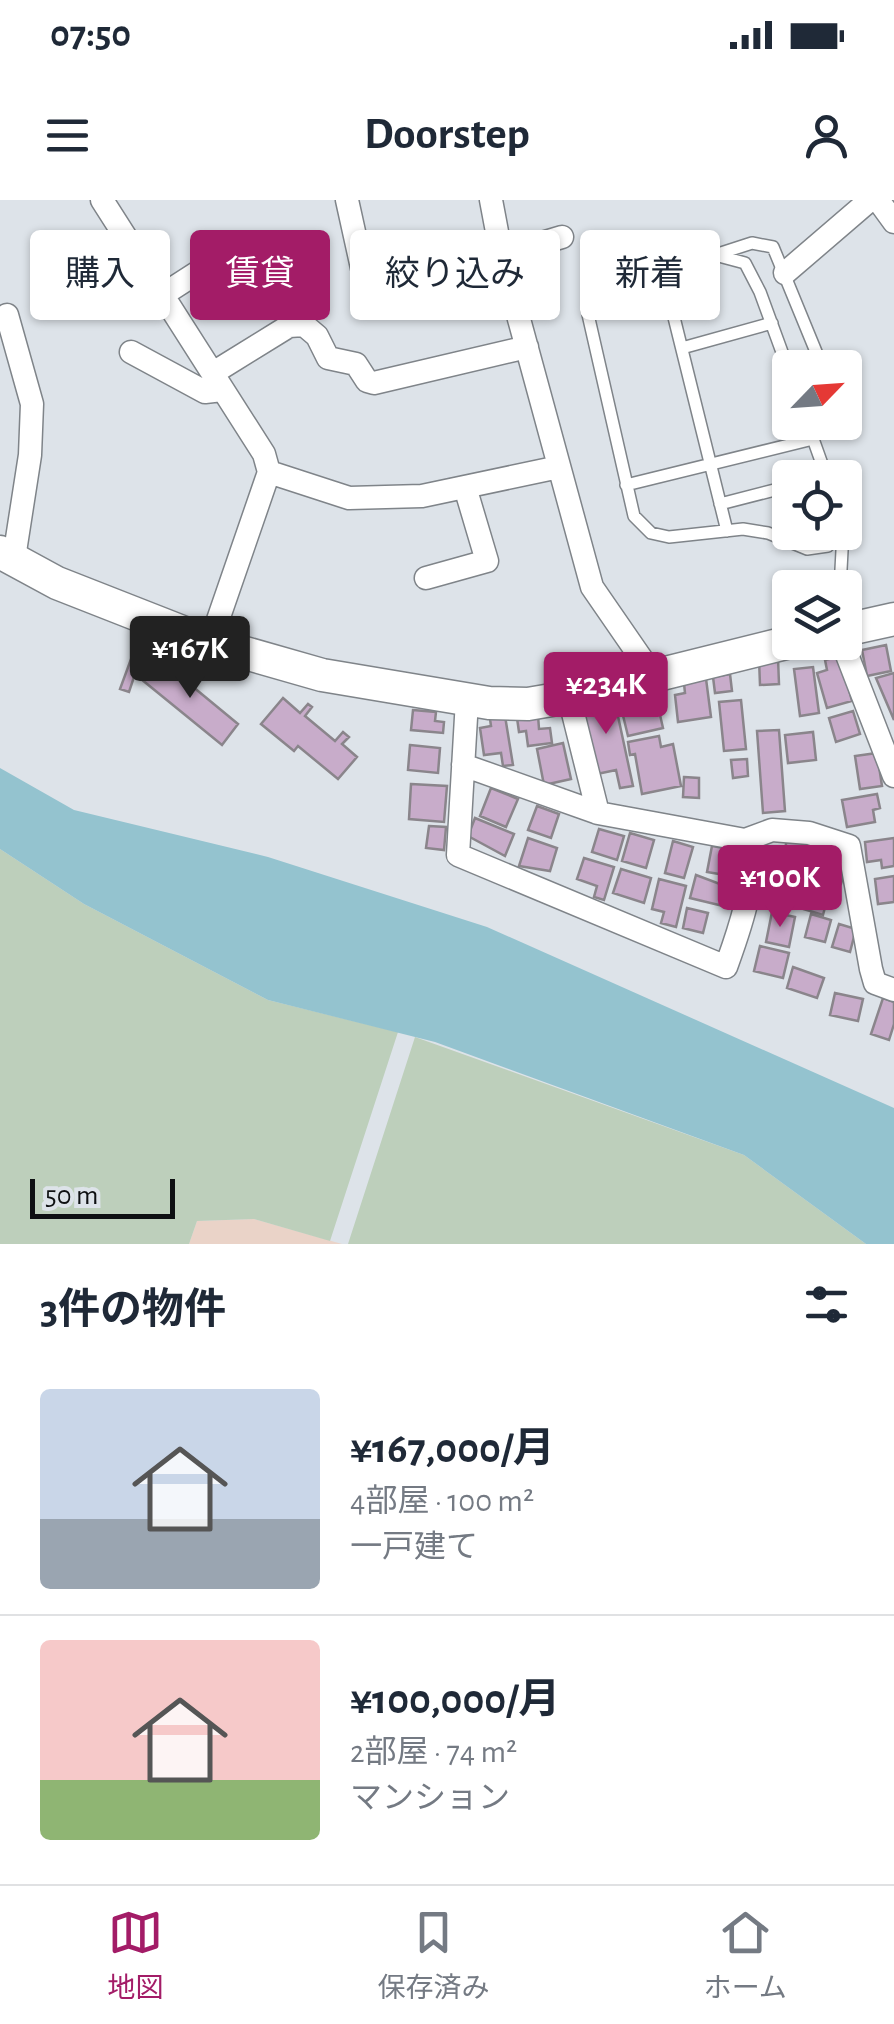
<!DOCTYPE html>
<html lang="ja">
<head>
<meta charset="utf-8">
<style>
	body { margin:0; font-family:"Alegreya Sans","Noto Sans JP",sans-serif; background:#f2f2f3; color:#1f2937; height:100vh; display:flex; flex-direction:column; font-size:38px; white-space:nowrap }
	* { box-sizing:border-box; margin:0 }
	p { font-size:32px; color:#747a83 }
	.icon { flex:none; width:55px; height:55px; fill:none; stroke:currentColor; stroke-width:2; stroke-linecap:round; stroke-linejoin:round }
	.map { position:relative; height:1044px; overflow:hidden }
	.panel { display:flex; flex-direction:column; background:#fff; flex:1 }
	.panel>* { flex:none }
	.hud { position:absolute; left:30px; top:30px; width:835px; height:90px; display:flex; gap:20px }
	.needle { width:65px; rotate:65deg }
	.buttons { position:absolute; left:772px; top:150px; display:grid; gap:20px }
	.buttons a { display:grid; place-items:center; width:90px; height:90px; border-radius:10px; background:#fff; box-shadow:0 2px 8px #0004; font-size:50px }
	.scale { position:absolute; left:30px; bottom:25px; width:145px; box-sizing:border-box; padding-left:10px; border:5px solid #0e1012; border-top:0; font-size:28px; line-height:35px; white-space:nowrap; color:#0e1012; -webkit-text-stroke:8px #dde3e9; paint-order:stroke }
	.price { position:absolute; translate:-50% -85px; padding:0 22px; border-radius:10px; background:#a31c67; color:#fff; font-size:32px; line-height:65px; filter:drop-shadow(0 2px 5px #0008) }
	.price::after { content:''; position:absolute; left:50%; top:60px; width:30px; height:22px; margin-left:-15px; background:inherit; clip-path:polygon(0 0,100% 0,50% 100%) }
	.price.current { background:#222; color:#fff }
	ul { padding:0; list-style:none }
	li { display:flex; align-items:center; gap:30px; height:250px; padding:0 40px }
	li+li { border-top:2px solid #e0e1e3 }
	li span { display:grid; place-items:center; flex:none; width:280px; height:200px; border-radius:10px; color:#555 }
	li>.icon { margin-inline-start:auto }
	span .icon { width:120px; height:120px; fill:#fffc; stroke-width:1 }
	li b { font-size:42px }
	h2 { display:flex; justify-content:space-between; align-items:center; height:120px; padding:0 40px; font-size:42px }
	.pill { padding:0 35px; border-radius:10px; background:#fff; box-shadow:0 2px 8px #0004; font-size:35px; line-height:90px }
	.pill.current { background:#a31c67; color:#fff }
	.status { display:flex; justify-content:space-between; align-items:center; height:70px; padding:0 50px; background:#fff; direction:ltr }
	.status svg { height:28px; fill:currentColor }
	header { display:flex; justify-content:space-between; align-items:center; height:130px; padding:0 40px; background:#fff; font-size:45px; font-weight:600 }
	.menu { display:flex; justify-content:space-around; align-items:center; height:140px; border-top:2px solid #e0e1e3; background:#fff; font-size:28px; color:#747a83 }
	.menu a { display:grid; justify-items:center; gap:5px }
	.menu .current { color:#a31c67 }
	.map>svg:first-child { display:block }
</style>
</head>
<body>
<div class="status"><b>07:50</b><svg viewBox="0 0 49 12"><path d="M0 12V9h3v3zM5 12V6h3v6zM10 12V3h3v9zM15 12V0h3v12zM26 1h20v11H26zM47 4h2v5h-2z"/></svg></div>
<header><svg class="icon" aria-label="menu" viewBox="0 0 24 24"><path d="M4 6h16M4 12h16M4 18h16"/></svg>Doorstep<svg class="icon" aria-label="person" viewBox="0 0 24 24"><circle cx="12" cy="8" r="4"/><path d="M4 21q1-7 8-7t8 7"/></svg></header>
<div class="map">
<svg width="894" height="1044" viewBox="0 0 894 1044">
	<rect width="100%" height="100%" fill="#dde3e9"/>
	<!-- industrial -->
	<path fill="#ead3c8" d="M254,1019l88,25h-153l8,-23z"/>
	<!-- green -->
	<path fill="#bdcfbb" d="M0,649l84,55 184,96 130,32 -68,209 -76,-22 -57,2 -8,23h-189z
		M415,837l329,118 122,89h-518z"/>
	<!-- water -->
	<path fill="#94c3cf" d="M0,568l74,42 194,47 219,70 407,181v136h-28l-122,-89 -309,-113 -167,-42 -184,-96 -84,-55z"/>
	<!-- building -->
	<path fill="#c8acca" stroke="#8a858b" stroke-width="2.5" d="M886,445l5,26 -24,5 -5,-26z
		M840,456l12,45 -25,7 -10,-35 10,-3 -2,-10z
		M158,458l80,66 -16,21 -81,-66z
		M778,458l1,26 -19,1 -1,-26z
		M131,459l8,3 -10,30 -9,-3z
		M813,467l6,46 -19,3 -6,-47z
		M705,471l6,46 -33,5 -3,-27 10,-2 -2,-19z
		M894,473v47l-18,-42z
		M730,474l2,17 -17,2 -2,-16z
		M653,484l10,44 -35,8 -9,-37z
		M613,493l20,93 -13,2 -4,-18 -19,4 -17,-74z
		M283,498l17,15 8,-9 4,3 -7,9 30,25 8,-9 6,5 -7,7 15,13 -19,22 -40,-33 -4,5 -33,-27z
		M741,500l5,49 -22,2 -5,-49z
		M413,510l23,2 -1,9 9,1 -1,11 -32,-3z
		M853,511l7,23 -24,8 -7,-24z
		M538,515l1,14 11,-1 2,15 -24,3 -2,-15 -7,1 -2,-14z
		M505,516l8,49 -10,1 -2,-13 -17,2 -4,-27 11,-2 -1,-7z
		M779,530l6,81 -22,2 -6,-82z
		M813,532l3,28 -28,3 -3,-28z
		M659,536l2,11 12,-3 8,42 -39,8 -7,-40 -5,1 -2,-13z
		M563,543l8,36 -27,6 -7,-36z
		M410,545l30,3 -2,25 -30,-3z
		M877,553l5,33 -22,3 -5,-33z
		M747,559l1,17 -15,2 -2,-18z
		M684,577l15,1v20l-16,-1z
		M411,584l36,2 -3,36 -35,-3z
		M491,588l27,11 -12,28 -26,-11z
		M877,594l3,14 -7,2 2,12 -28,5 -5,-27z
		M537,606l22,8 -8,24 -23,-8z
		M475,618l39,16 -9,22 -37,-20z
		M429,626l17,1 -2,23 -18,-2z
		M599,629l25,7 -7,24 -25,-8z
		M630,633l24,7 -8,28 -24,-7z
		M528,638l29,10 -7,23 -31,-5z
		M894,638v28l-12,2 -1,-8 -14,2 -2,-20z
		M787,639l23,5 -6,30 -23,-5z
		M673,641l20,6 -9,31 -19,-5z
		M712,646l24,4 -5,26 -24,-4z
		M830,652l19,5 -8,27 -19,-5z
		M584,658l30,9 -10,33 -10,-3 3,-11 -20,-7z
		M621,669l30,9 -7,25 -31,-10z
		M779,673l24,5 -7,30 -22,-4z
		M696,675l32,12 -5,19 -33,-8z
		M894,676v26l-16,2 -3,-25z
		M659,679l27,7 -10,41 -15,-4 3,-11 -12,-3z
		M809,686l20,6 -6,23 -20,-6z
		M687,708l21,5 -5,20 -20,-5z
		M772,712l23,5 -6,30 -23,-5z
		M811,714l20,6 -6,22 -20,-5z
		M839,724l17,5 -6,23 -18,-5z
		M760,746l29,7 -6,25 -29,-7z
		M793,767l31,11 -7,20 -30,-10z
		M835,793l28,6 -5,22 -28,-6z
		M883,798l11,4v22l-5,16 -18,-6z"/>
	<g fill="none" stroke-linecap="round" stroke-linejoin="round">
		<defs>
			<path id="lane" d="M715,55l37,-12 21,4 46,112 -2,9
				M662,69l65,262
				M682,148l90,-25
				M790,174l-30,-82 -15,-29 -30,-8 -106,28 -18,10 -4,17 47,206 17,17 18,4 74,-8 25,4 39,16 21,-3 10,-14
				M807,222l20,56
				M626,285l187,-46
				M720,304l70,-18
				M840,388l3,-56"/>
			<path id="street" d="M102,0l162,254 5,18 -59,171
				M347,0l21,95 194,-58
				M491,0l10,53 91,334 60,87
				M878,0l16,22
				M785,73l85,-73
				M164,94l73,-47 14,23
				M7,115l25,89 -2,51 -16,103
				M131,152l74,40 17,-2
				M213,173l76,-47 15,-1 13,11 11,22 28,6 11,17 7,2 153,-36
				M269,272l80,26 73,-2 137,-29
				M426,378l61,-17 -22,-74
				M842,442l52,134
				M569,497l29,116 147,27 27,-10 37,3 40,13 22,123 4,14 19,7
				M467,500l-9,155 268,112c10,-28 38,-102 19,-127
				M463,565l135,48"/>
			<path id="secondary" d="M0,352l57,31 153,60 112,32 167,28 39,1 41,-7 221,-55
				M845,430l49,-11"/>
		</defs>
		<!-- lane casing -->
		<use href="#lane" stroke="#7f8489" stroke-width="14"/>
		<!-- street casing -->
		<use href="#street" stroke="#7f8489" stroke-width="25"/>
		<!-- secondary casing -->
		<use href="#secondary" stroke="#7f8489" stroke-width="35"/>
		<!-- lane -->
		<use href="#lane" stroke="#fff" stroke-width="11"/>
		<!-- street -->
		<use href="#street" stroke="#fff" stroke-width="22"/>
		<!-- secondary -->
		<use href="#secondary" stroke="#fff" stroke-width="32"/>
	</g>
</svg>
<div class="buttons">
<a><svg class="needle" viewBox="-14 -14 28 28"><path d="M0-13l5 13h-10z" fill="#e53935"/><path d="M0 13l5-13h-10z" fill="#747a83"/></svg></a>
<a><svg class="icon" aria-label="locate" viewBox="0 0 24 24"><circle cx="12" cy="12" r="6"/><path d="M12 2v4M12 18v4M2 12h4M18 12h4"/></svg></a>
<a><svg class="icon" aria-label="layers" viewBox="0 0 24 24"><path d="M12 4l9 5-9 5-9-5zM3 14l9 5 9-5"/></svg></a>
</div>
<div class="scale">50 m</div>
<b class="price current" style="left:190px;top:501px">¥167K</b>
<b class="price" style="left:606px;top:537px">¥234K</b>
<b class="price" style="left:780px;top:730px">¥100K</b>
<div class="hud">
<a class="pill">購入</a>
<a class="pill current">賃貸</a>
<a class="pill">絞り込み</a>
<a class="pill">新着</a>
</div>
</div>
<section class="panel">
<h2>3件の物件<svg class="icon" aria-label="filters" viewBox="0 0 24 24"><path d="M4 7h16M4 17h16"/><circle cx="9" cy="7" r="2"/><circle cx="15" cy="17" r="2"/></svg></h2>
<ul>
<li><span style="background:linear-gradient(#c9d6e8 65%,#9aa5b1 0)"><svg class="icon" aria-label="home" viewBox="0 0 24 24"><path d="M3 11l9-7 9 7M6 9v11h12V9"/></svg></span><div><b>¥167,000/月</b><p>4部屋 · 100 m²</p><p>一戸建て</p></div></li>
<li><span style="background:linear-gradient(#f6c9c9 70%,#8fb573 0)"><svg class="icon" aria-label="home" viewBox="0 0 24 24"><path d="M3 11l9-7 9 7M6 9v11h12V9"/></svg></span><div><b>¥100,000/月</b><p>2部屋 · 74 m²</p><p>マンション</p></div></li>
</ul>
</section>
<nav class="menu">
<a class="current"><svg class="icon" aria-label="map" viewBox="0 0 24 24"><path d="M3 6l6-2 6 2 6-2v14l-6 2-6-2-6 2zM9 4v14M15 6v14"/></svg>地図</a>
<a><svg class="icon" aria-label="saved" viewBox="0 0 24 24"><path d="M7 4h10v16l-5-4-5 4z"/></svg>保存済み</a>
<a><svg class="icon" aria-label="home" viewBox="0 0 24 24"><path d="M3 11l9-7 9 7M6 9v11h12V9"/></svg>ホーム</a>
</nav>
</body>
</html>
